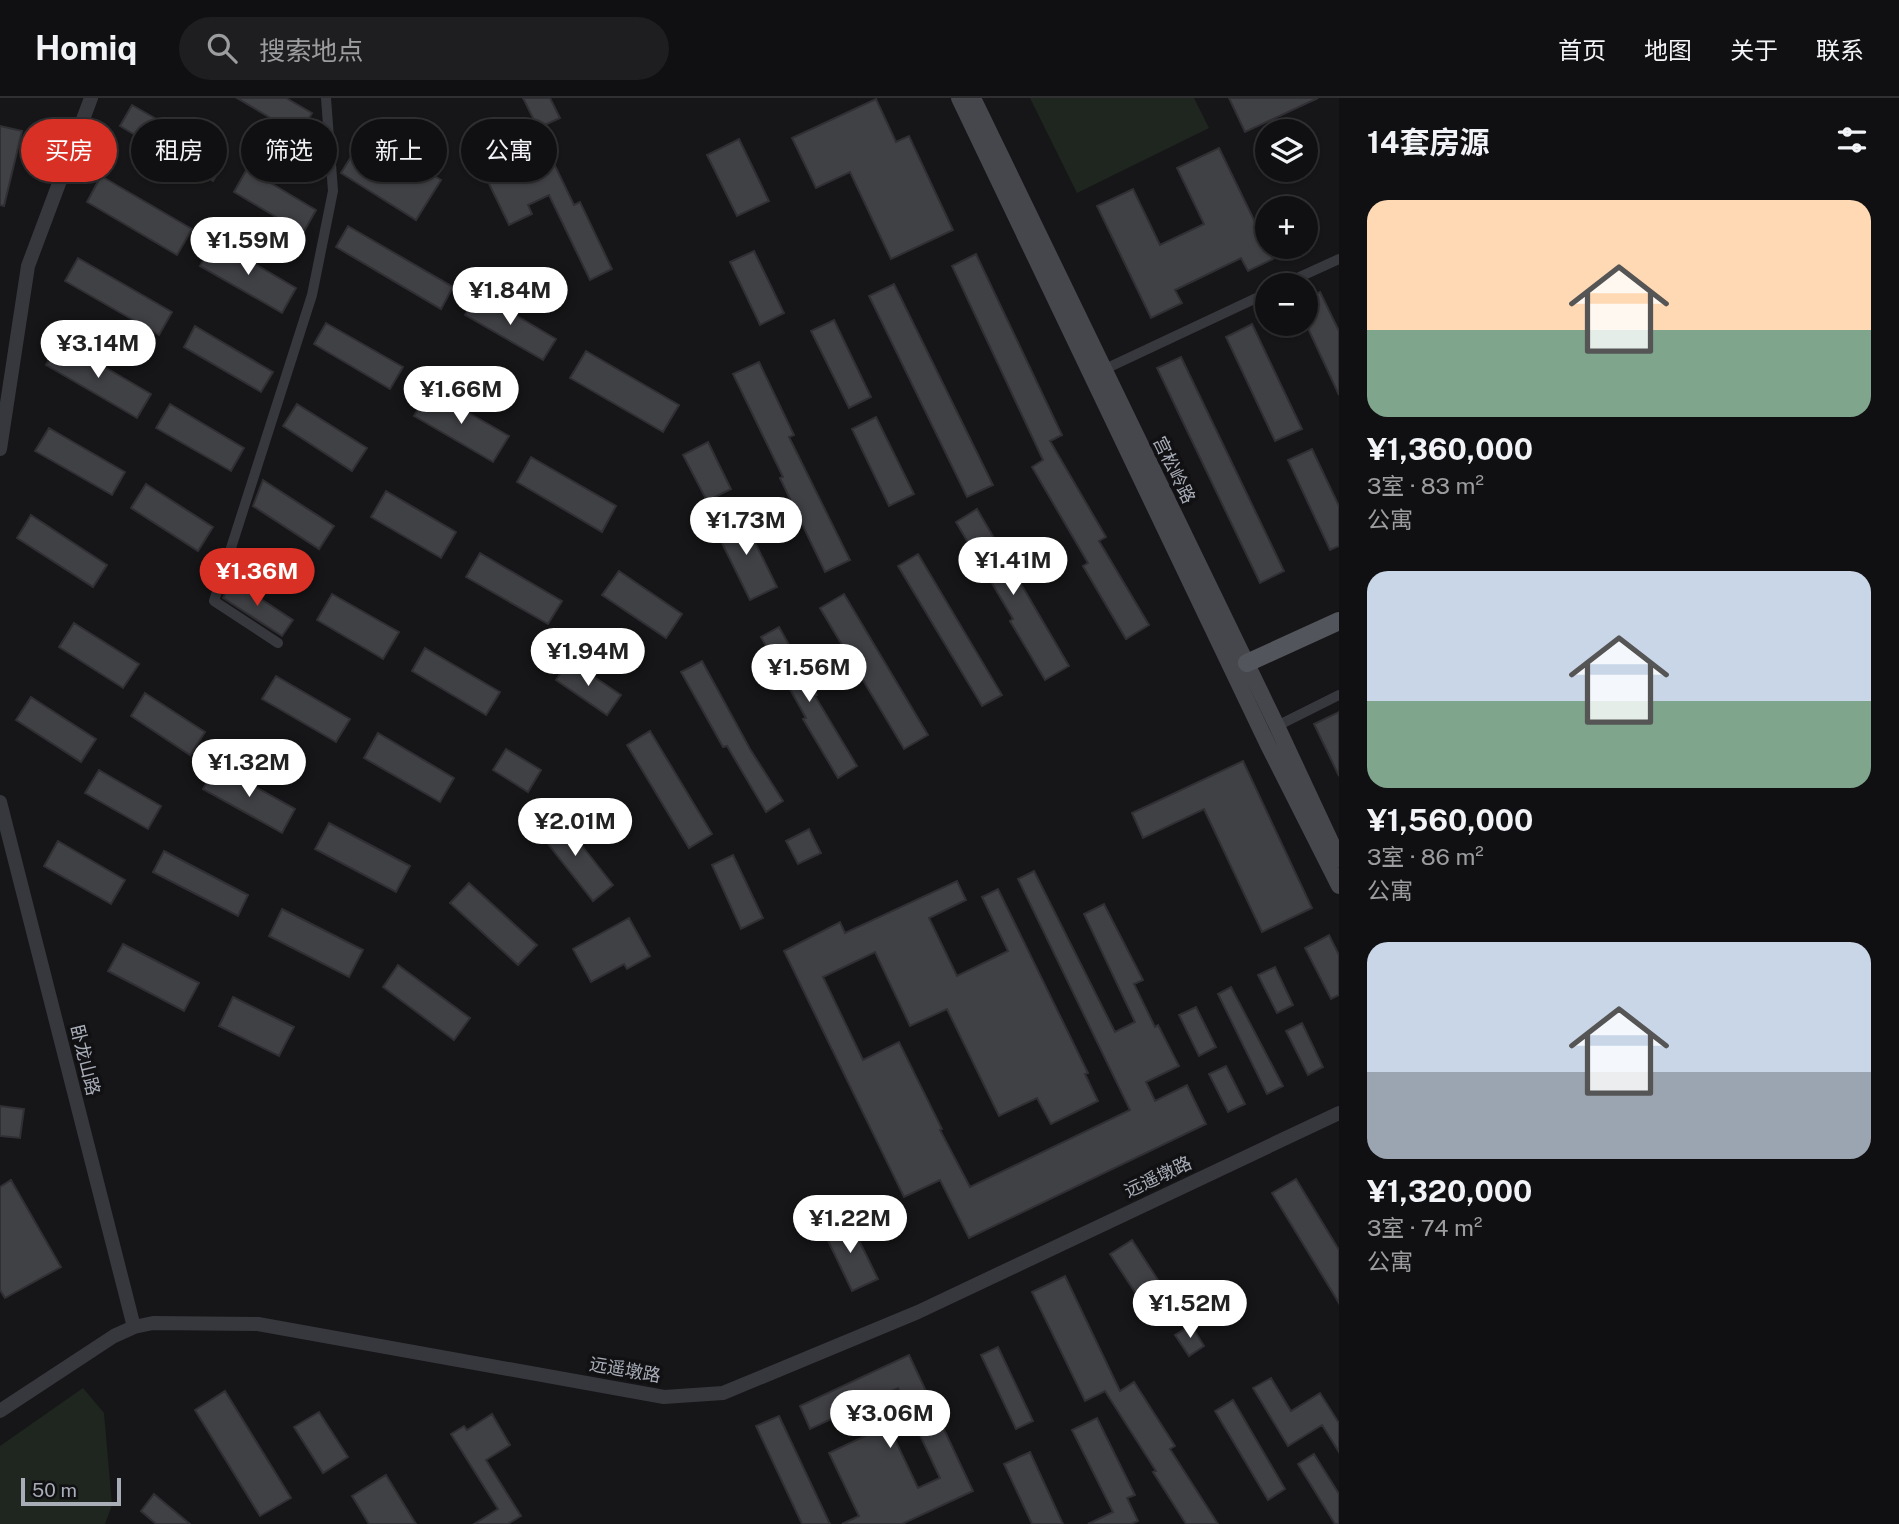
<!DOCTYPE html>
<html lang="zh">
<head>
<meta charset="utf-8">
<style>
	body { margin:0; font-family:"Public Sans","Noto Sans SC",sans-serif; background:#1e1e20; color:#f1f3f6; height:100vh; display:flex; flex-direction:column; font-size:26px; white-space:nowrap }
	* { box-sizing:border-box; margin:0 }
	p { font-size:23px; color:#9c9d9f }
	.icon { flex:none; width:38px; height:38px; fill:none; stroke:currentColor; stroke-width:2; stroke-linecap:round; stroke-linejoin:round }
	.map { position:relative; flex:1; overflow:hidden }
	.panel { display:flex; flex-direction:column; background:#101012; width:560px }
	.panel>* { flex:none }
	.guide { position:absolute; left:21px; top:21px; width:665px; height:63px; display:flex; gap:14px }
	.buttons { position:absolute; left:1255px; top:21px; display:grid; gap:14px }
	.buttons a { display:grid; place-items:center; width:63px; height:63px; border-radius:50%; background:#101012; box-shadow:0 2px 5px #0004,0 0 0 2px #303032; font-size:35px }
	.scale { position:absolute; left:21px; bottom:18px; width:100px; box-sizing:border-box; padding-left:7px; border:4px solid #a8adb8; border-top:0; font-size:19px; line-height:24px; white-space:nowrap; color:#a8adb8; -webkit-text-stroke:5px #111113; paint-order:stroke }
	.price { position:absolute; translate:-50% -60px; padding:0 16px; border-radius:24px; background:#fff; color:#222; font-size:23px; line-height:46px; filter:drop-shadow(0 2px 4px #0008) }
	.price::after { content:''; position:absolute; left:50%; top:42px; width:21px; height:16px; margin-left:-10px; background:inherit; clip-path:polygon(0 0,100% 0,50% 100%) }
	.price.current { background:#d93025; color:#fff }
	ul { padding:0; list-style:none }
	li { display:grid; align-content:center; gap:14px; height:371px; padding:0 28px }
	li span { display:grid; place-items:center; height:217px; border-radius:21px; color:#555 }
	li>.icon { margin-inline-start:auto }
	span .icon { width:126px; height:126px; fill:#fffc; stroke-width:1 }
	li b { font-size:30px }
	h2 { display:flex; justify-content:space-between; align-items:center; height:84px; padding:0 28px; font-size:30px }
	.chip { padding:0 24px; border-radius:32px; background:#101012; box-shadow:0 2px 5px #0004,0 0 0 2px #303032; font-size:24px; line-height:63px }
	.chip.current { background:#d93025; color:#fff }
	header { display:flex; align-items:center; gap:42px; box-sizing:border-box; height:98px; padding:0 35px; background:#101012; border-bottom:2px solid #303032 }
	header strong { font-size:33px }
	nav { display:flex; gap:38px; margin-inline-start:auto; font-size:24px }
	.search { width:490px; height:63px; background:#1e1e20; display:flex; align-items:center; gap:18px; box-sizing:border-box; padding:0 24px; border-radius:38px; color:#9c9d9f; font-size:26px }
	main { display:flex; flex:1; min-height:0 }
	.map>svg:first-child { display:block }
</style>
</head>
<body>
<header>
<strong>Homiq</strong>
<div class="search"><svg class="icon" aria-label="search" viewBox="0 0 24 24"><circle cx="10" cy="10" r="6"/><path d="M15 15l6 6"/></svg>搜索地点</div>
<nav><a>首页</a><a>地图</a><a>关于</a><a>联系</a></nav>
</header>
<main>
<div class="map">
<svg width="1339" height="1426" viewBox="0 0 1339 1426">
	<rect width="100%" height="100%" fill="#161618"/>
	<!-- green -->
	<path fill="#1e261f" d="M1030,0h164l15,30 -132,65z
		M83,1290l21,25 8,92 -7,19h-105v-78z"/>
	<!-- building -->
	<path fill="#404145" stroke="#303034" stroke-width="2" d="M237,0h49l26,15 -13,22z
		M523,0h27l10,20 -22,10z
		M1229,0h89l-73,34z
		M876,1l20,43 13,-6 44,94 -62,29 -41,-87 -34,16 -24,-50z
		M132,7l94,54 -13,22 -93,-55z
		M0,28l22,5 -18,75 -4,-1z
		M366,35l75,47 -25,40 -75,-47z
		M739,41l30,62 -32,15 -30,-61z
		M544,45l30,62 6,-3 32,67 -22,11 -41,-85 -21,10 4,9 -23,11 -30,-62 23,-11 5,9z
		M1219,50l54,111 -25,12 -7,-13 -66,32 7,13 -31,15 -54,-112 36,-17 27,56 44,-21 -27,-56z
		M247,71l69,41 -13,23 -69,-41z
		M101,78l91,53 -15,26 -90,-53z
		M348,128l105,61 -12,22 -105,-62z
		M214,142l82,48 -14,25 -82,-47z
		M754,153l30,62 -24,12 -30,-63z
		M976,156l86,181 -12,6 56,96 -7,4 50,84 -23,14 -43,-73 5,-3 -56,-96 11,-7 -91,-194z
		M78,160l94,54 -13,23 -94,-54z
		M894,186l99,201 -26,12 -98,-201z
		M1320,194l19,39v64l-33,-71v-25z
		M478,195l78,46 -13,21 -78,-45z
		M834,222l37,77 -22,11 -38,-77z
		M326,225l77,44 -13,22 -76,-45z
		M1252,226l50,105 -27,12 -49,-104z
		M195,228l78,46 -12,20 -77,-45z
		M60,243l91,53 -14,24 -91,-53z
		M586,253l93,54 -16,27 -93,-54z
		M1181,259l103,214 -24,12 -103,-215z
		M759,264l35,73 -5,2 61,123 -25,12 -45,-94 3,-1 -50,-103z
		M429,292l80,46 -16,26 -79,-46z
		M170,306l74,44 -13,23 -75,-43z
		M297,306l70,44 -15,23 -69,-45z
		M876,319l38,77 -25,12 -37,-77z
		M49,330l76,44 -13,23 -77,-44z
		M708,344l23,47 -24,12 -24,-46z
		M1312,351l27,57v40l-9,4 -42,-90z
		M531,359l85,49 -14,26 -85,-50z
		M263,382l71,46 -15,23 -66,-43z
		M146,386l67,43 -15,24 -67,-43z
		M386,393l70,41 -15,26 -70,-41z
		M977,411l92,157 -24,14 -35,-59 3,-2 -57,-97z
		M741,416l36,73 -27,13 -36,-73z
		M31,417l76,50 -14,22 -76,-49z
		M480,455l82,48 -14,23 -82,-47z
		M918,456l84,141 -20,11 -84,-140z
		M619,473l63,43 -16,24 -64,-43z
		M232,482l61,40 -11,16 -59,-38z
		M332,496l67,38 -16,27 -66,-39z
		M844,496l84,141 -24,14 -84,-141z
		M74,525l65,41 -16,24 -64,-41z
		M779,529l38,68 -2,1 42,70 -19,12 -35,-59 3,-1 -45,-81z
		M425,550l75,44 -14,23 -74,-44z
		M569,562l52,35 -14,20 -51,-35z
		M702,563l48,88 33,52 -17,11 -39,-66 -4,1 -42,-75z
		M276,578l74,43 -14,23 -74,-43z
		M145,595l60,39 -15,23 -59,-39z
		M31,599l65,42 -15,23 -65,-42z
		M1339,614v64l-25,-52z
		M650,633l62,103 -23,14 -62,-103z
		M378,635l76,45 -14,24 -76,-44z
		M506,651l35,21 -13,22 -35,-22z
		M1243,663l69,147 -50,24 -58,-123 -61,29 -11,-25z
		M216,667l79,44 -13,24 -79,-44z
		M99,672l62,36 -13,23 -63,-36z
		M557,716l56,71 -20,16 -56,-71z
		M329,725l81,43 -14,26 -81,-43z
		M809,731l12,24 -23,11 -12,-23z
		M58,743l67,39 -14,24 -67,-38z
		M164,753l84,44 -10,21 -85,-44z
		M733,757l30,63 -22,11 -29,-64z
		M1034,773l81,161 20,-10 -51,-108 20,-10 39,76 -9,4 21,43 3,-2 21,41 -33,16 9,19 32,-16 19,39 -237,114 -29,-58 -36,17 -120,-246 56,-29 5,11 112,-52 9,19 -37,18 28,58 51,-25 -26,-54 16,-8 90,184 -3,1 13,27 -47,23 -14,-26 -38,18 -52,-107 -37,17 -35,-74 -52,25 40,83 36,-18 43,87 -2,1 30,57 160,-77 -112,-231z
		M469,785l68,62 -19,20 -68,-62z
		M282,811l81,41 -14,27 -80,-41z
		M629,820l21,38 -23,13 -3,-5 -33,18 -18,-33z
		M1329,837l10,20v40l-8,4 -26,-51z
		M123,846l76,39 -15,28 -76,-40z
		M398,867l72,53 -16,22 -71,-53z
		M1275,869l18,38 -16,8 -19,-38z
		M1231,889l52,99 -16,8 -49,-100z
		M233,899l61,30 -15,29 -60,-30z
		M1196,909l20,40 -17,9 -20,-41z
		M1302,925l21,44 -15,8 -22,-44z
		M1226,968l19,38 -17,8 -19,-38z
		M0,1008l24,3 -4,29 -20,-2z
		M1296,1081l43,71v53l-67,-110z
		M11,1082l50,87 -56,31 -5,-8v-103z
		M848,1120l30,61 -26,12 -29,-61z
		M1132,1142l45,69 -22,14 -45,-69z
		M1065,1178l55,115 14,-9 41,64 -5,3 48,75h-32l-33,-52 3,-1 -51,-80 -20,10 -53,-109z
		M1191,1227l13,21 -15,10 -14,-21z
		M998,1249l35,74 -17,8 -35,-74z
		M909,1257l64,136 -71,33h-60l17,-8 -30,-63 59,-28 30,63 22,-10 -42,-90 -88,41 -10,-23z
		M1271,1280l20,33 29,-18 19,30v29l-17,-27 -34,21 -35,-58z
		M225,1293l66,107 -31,18 -65,-106z
		M1233,1302l52,89 -17,11 -53,-89z
		M319,1314l29,45 -25,16 -29,-46z
		M492,1316l18,31 -24,15 35,56 -13,8h-34l24,-15 -47,-75 13,-8 3,4z
		M779,1318l51,108h-28l-46,-98z
		M1097,1320l38,77 -8,3 11,23 -7,3h-43l25,-12 -41,-82z
		M1030,1354l33,72h-31l-28,-60z
		M1314,1356l25,40v30h-4l-37,-60z
		M386,1377l30,49h-47l-17,-28z
		M154,1396l36,30h-34l-15,-13z"/>
	<g fill="none" stroke-linecap="round" stroke-linejoin="round">
		<!-- minor -->
		<path stroke="#37383d" stroke-width="10" d="M1282,187l57,-26
			M1103,272l164,-77
			M278,545l-64,-42 98,-306 21,-104 -7,-93
			M1277,628l62,-31"/>
		<!-- tertiary -->
		<path stroke="#37383d" stroke-width="14" d="M0,351l28,-183 63,-168
			M0,704l134,525
			M0,1313l114,-75 20,-9 19,-4 105,1 406,73 59,-4 195,-81 421,-199"/>
		<!-- secondary -->
		<path stroke="#45474d" stroke-width="16" d="M959,0l309,647 71,141
			M973,0l304,628 62,133"/>
		<!-- primary -->
		<path stroke="#53555c" stroke-width="18" d="M1247,565l92,-42"/>
	</g>
	<g text-anchor="middle" stroke-width="7" stroke-linejoin="round" paint-order="stroke">
		<!-- street labels -->
		<g font-size="18" fill="#a8adb8" stroke="#111113">
			<text transform="translate(1174 372) rotate(64)" y="6">宫松岭路</text>
			<text transform="translate(85 962) rotate(76)" y="6">卧龙山路</text>
			<text transform="translate(1158 1079) rotate(-25)" y="6">远遥墩路</text>
			<text transform="translate(625 1272) rotate(10)" y="6">远遥墩路</text>
		</g>
	</g>
</svg>
<div class="buttons">
<a><svg class="icon" aria-label="layers" viewBox="0 0 24 24"><path d="M12 4l9 5-9 5-9-5zM3 14l9 5 9-5"/></svg></a>
<a>+</a>
<a>−</a>
</div>
<div class="scale">50 m</div>
<b class="price" style="left:248px;top:179px">¥1.59M</b>
<b class="price" style="left:510px;top:229px">¥1.84M</b>
<b class="price" style="left:98px;top:282px">¥3.14M</b>
<b class="price" style="left:461px;top:328px">¥1.66M</b>
<b class="price" style="left:746px;top:459px">¥1.73M</b>
<b class="price" style="left:1013px;top:499px">¥1.41M</b>
<b class="price current" style="left:257px;top:510px">¥1.36M</b>
<b class="price" style="left:588px;top:590px">¥1.94M</b>
<b class="price" style="left:809px;top:606px">¥1.56M</b>
<b class="price" style="left:249px;top:701px">¥1.32M</b>
<b class="price" style="left:575px;top:760px">¥2.01M</b>
<b class="price" style="left:850px;top:1157px">¥1.22M</b>
<b class="price" style="left:1190px;top:1242px">¥1.52M</b>
<b class="price" style="left:890px;top:1352px">¥3.06M</b>
<div class="guide">
<a class="chip current">买房</a>
<a class="chip">租房</a>
<a class="chip">筛选</a>
<a class="chip">新上</a>
<a class="chip">公寓</a>
</div>
</div>
<section class="panel">
<h2>14套房源<svg class="icon" aria-label="filters" viewBox="0 0 24 24"><path d="M4 7h16M4 17h16"/><circle cx="9" cy="7" r="2"/><circle cx="15" cy="17" r="2"/></svg></h2>
<ul>
<li><span style="background:linear-gradient(#ffd9b3 60%,#7fa58c 0)"><svg class="icon" aria-label="home" viewBox="0 0 24 24"><path d="M3 11l9-7 9 7M6 9v11h12V9"/></svg></span><div><b>¥1,360,000</b><p>3室 · 83 m²</p><p>公寓</p></div></li>
<li><span style="background:linear-gradient(#c9d6e8 60%,#7fa58c 0)"><svg class="icon" aria-label="home" viewBox="0 0 24 24"><path d="M3 11l9-7 9 7M6 9v11h12V9"/></svg></span><div><b>¥1,560,000</b><p>3室 · 86 m²</p><p>公寓</p></div></li>
<li><span style="background:linear-gradient(#c9d6e8 60%,#9aa5b1 0)"><svg class="icon" aria-label="home" viewBox="0 0 24 24"><path d="M3 11l9-7 9 7M6 9v11h12V9"/></svg></span><div><b>¥1,320,000</b><p>3室 · 74 m²</p><p>公寓</p></div></li>
</ul>
</section>
</main>
</body>
</html>
